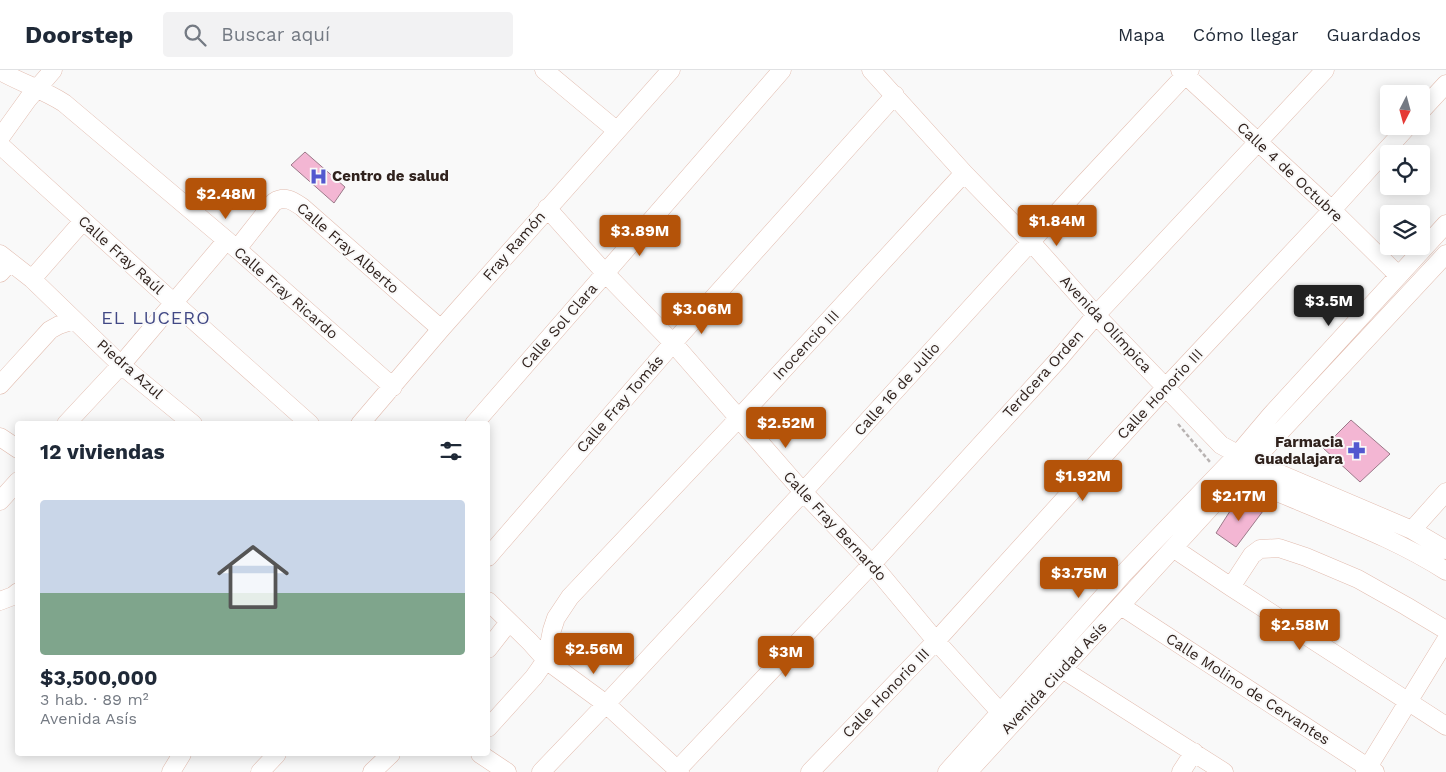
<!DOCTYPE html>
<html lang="es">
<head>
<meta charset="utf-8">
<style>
	body { margin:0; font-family:"Work Sans",sans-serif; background:#f2f2f3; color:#1f2937; height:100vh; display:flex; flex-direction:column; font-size:19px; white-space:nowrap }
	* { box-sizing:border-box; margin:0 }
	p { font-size:16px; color:#747a83 }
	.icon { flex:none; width:28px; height:28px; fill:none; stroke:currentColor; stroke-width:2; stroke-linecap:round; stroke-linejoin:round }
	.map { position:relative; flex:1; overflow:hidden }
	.panel { position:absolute; left:15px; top:351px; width:475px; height:335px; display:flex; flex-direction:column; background:#fff; border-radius:5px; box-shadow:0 2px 12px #0003 }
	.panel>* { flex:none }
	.needle { width:32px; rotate:186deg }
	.tools { position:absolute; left:1380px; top:15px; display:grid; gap:10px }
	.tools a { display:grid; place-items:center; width:50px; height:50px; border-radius:5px; background:#fff; box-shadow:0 2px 12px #0003; font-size:25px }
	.price { position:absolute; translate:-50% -42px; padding:0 11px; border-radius:5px; background:#b45309; color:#fff; font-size:16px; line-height:32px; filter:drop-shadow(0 1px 2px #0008) }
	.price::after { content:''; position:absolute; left:50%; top:30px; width:15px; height:11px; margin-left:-8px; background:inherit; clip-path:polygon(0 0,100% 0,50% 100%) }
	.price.active { background:#222; color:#fff }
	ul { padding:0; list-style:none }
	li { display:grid; align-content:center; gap:10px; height:265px; padding:0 25px }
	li+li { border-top:1px solid #e0e1e3 }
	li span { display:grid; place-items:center; height:155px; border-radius:5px; color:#555 }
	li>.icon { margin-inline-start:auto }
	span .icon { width:90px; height:90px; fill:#fffc; stroke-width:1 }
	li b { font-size:21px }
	h2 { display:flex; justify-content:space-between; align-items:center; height:60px; padding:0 25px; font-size:21px }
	header { display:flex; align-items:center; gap:30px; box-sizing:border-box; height:70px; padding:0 25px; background:#fff; border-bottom:1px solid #e0e1e3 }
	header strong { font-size:24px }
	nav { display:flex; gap:28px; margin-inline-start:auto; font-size:18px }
	.search { width:350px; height:45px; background:#f2f2f3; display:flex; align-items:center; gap:12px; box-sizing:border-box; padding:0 18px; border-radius:5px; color:#747a83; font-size:19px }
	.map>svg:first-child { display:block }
</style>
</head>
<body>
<header>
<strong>Doorstep</strong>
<div class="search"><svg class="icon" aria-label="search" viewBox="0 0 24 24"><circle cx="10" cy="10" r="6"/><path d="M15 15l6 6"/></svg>Buscar aquí</div>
<nav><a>Mapa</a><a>Cómo llegar</a><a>Guardados</a></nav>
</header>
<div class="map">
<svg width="1446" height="702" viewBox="0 0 1446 702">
	<rect width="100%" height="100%" fill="#f9f9f9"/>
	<!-- building -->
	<path fill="#f3b6d3" stroke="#9b7a89" d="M305,82l40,35 -11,16 -43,-38z
		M1351,350l39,34 -30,28 -37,-34z
		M1239,427l24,14 -27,36 -20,-14z"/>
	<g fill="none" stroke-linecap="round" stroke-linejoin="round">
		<defs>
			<path id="minor" d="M544,0l72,60
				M871,0l93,103 67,69 65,73 125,130 31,17 160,68 34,20
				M1180,0l152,140 66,65
				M0,1c21,12 44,19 64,32l173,146 156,138
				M1421,41l25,-27
				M0,68l28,-39 25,-29
				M0,75l173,157 137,122
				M547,138l58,65 68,70 130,149 69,72 64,77 64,71
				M237,179l37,-47c11,-7 19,-1 28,5l139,122
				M0,184l32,25 89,86 72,59
				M0,203l10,-11
				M32,209l51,-58
				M0,315l50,-55 9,-5 15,-5
				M66,354l55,-59 105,-124
				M360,354l81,-95 230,-259
				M474,354l308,-354
				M0,367l18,12
				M1233,399c19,15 46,23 68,33 50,21 100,40 145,69
				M0,431l18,-20
				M1412,460l34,-38
				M1173,478l58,39 215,139
				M488,487l185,-214 222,-248
				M1231,517l21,-32 8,-6 19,-1 27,9 52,22 48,27 40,24
				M0,531l13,-5 5,-4
				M488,531l42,41 16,18 60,44 74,68
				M1121,536l254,166
				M488,579l21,-27
				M1062,599l162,103
				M488,658l46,-51 12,-17 6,-30 4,-12 14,-21 168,-178 226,-246
				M480,684l27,18
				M678,699l194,-205 186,-204 38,-45 162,-173 67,-72
				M171,702l11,-18
				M260,702l17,-18
				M372,702l19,-18
				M541,702l65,-68 197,-212 274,-301 113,-121
				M810,702l126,-131 229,-253 167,-178 76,-84
				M947,702l177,-199 114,-119 33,-39 175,-191
				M968,702l284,-310 194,-208
				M1181,702l13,-20
				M1365,702l81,-132"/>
		</defs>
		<!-- minor casing -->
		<use href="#minor" stroke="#e2bcaf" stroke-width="19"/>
		<!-- path -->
		<path stroke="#b8b3b2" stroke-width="2.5" stroke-dasharray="4 2.5" stroke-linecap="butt" d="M1178,354l32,38"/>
		<!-- minor -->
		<use href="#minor" stroke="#fff" stroke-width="18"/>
	</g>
	<!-- icons -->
	<defs>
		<symbol id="hospital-bare" viewBox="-9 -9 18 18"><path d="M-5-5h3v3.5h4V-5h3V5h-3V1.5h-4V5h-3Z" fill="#5358cf" stroke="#f9f9f9" stroke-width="2.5" paint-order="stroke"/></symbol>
		<symbol id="pharmacy-bare" viewBox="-9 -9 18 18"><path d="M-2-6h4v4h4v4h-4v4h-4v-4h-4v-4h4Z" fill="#5358cf" stroke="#f9f9f9" stroke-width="2.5" paint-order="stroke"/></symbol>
	</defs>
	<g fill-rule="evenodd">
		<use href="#hospital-bare" x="306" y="94" width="25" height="25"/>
		<use href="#pharmacy-bare" x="1344" y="368" width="25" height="25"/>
	</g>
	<g text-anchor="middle" stroke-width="4" stroke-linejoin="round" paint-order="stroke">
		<!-- street labels -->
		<g font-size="15" fill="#30221d" stroke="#f9f9f9">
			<text transform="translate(1290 102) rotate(43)" y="5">Calle 4 de Octubre</text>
			<text transform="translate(514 176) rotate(-49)" y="5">Fray Ramón</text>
			<text transform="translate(348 178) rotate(41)" y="5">Calle Fray Alberto</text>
			<text transform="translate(121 185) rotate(42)" y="5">Calle Fray Raúl</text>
			<text transform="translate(286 223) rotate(41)" y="5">Calle Fray Ricardo</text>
			<text transform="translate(1106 254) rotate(47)" y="5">Avenida Olímpica</text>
			<text transform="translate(559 256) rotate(-49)" y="5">Calle Sol Clara</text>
			<text transform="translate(806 275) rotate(-47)" y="5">Inocencio III</text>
			<text transform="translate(130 299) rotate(41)" y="5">Piedra Azul</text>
			<text transform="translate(1043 304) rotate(-48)" y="5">Terdcera Orden</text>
			<text transform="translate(897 319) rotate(-48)" y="5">Calle 16 de Julio</text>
			<text transform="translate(1160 324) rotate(-47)" y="5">Calle Honorio III</text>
			<text transform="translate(620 334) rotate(-49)" y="5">Calle Fray Tomás</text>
			<text transform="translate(835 456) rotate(47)" y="5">Calle Fray Bernardo</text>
			<text transform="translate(1054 608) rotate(-47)" y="5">Avenida Ciudad Asís</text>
			<text transform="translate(1248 619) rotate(33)" y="5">Calle Molino de Cervantes</text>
			<text transform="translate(886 623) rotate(-46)" y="5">Calle Honorio III</text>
		</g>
		<!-- poi labels -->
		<g font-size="15" font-weight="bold" fill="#30221d" stroke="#f9f9f9" text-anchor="start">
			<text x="332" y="111">Centro de salud</text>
			<text x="1343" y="377" text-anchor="end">Farmacia<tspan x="1343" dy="17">Guadalajara</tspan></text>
		</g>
		<!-- quarter labels -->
		<g font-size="18" letter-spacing="1" fill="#414885" stroke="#f9f9f9">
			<text x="156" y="254">EL LUCERO</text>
		</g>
	</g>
</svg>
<div class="tools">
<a><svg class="needle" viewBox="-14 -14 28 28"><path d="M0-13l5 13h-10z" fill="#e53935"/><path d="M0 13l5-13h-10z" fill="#747a83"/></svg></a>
<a><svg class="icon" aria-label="locate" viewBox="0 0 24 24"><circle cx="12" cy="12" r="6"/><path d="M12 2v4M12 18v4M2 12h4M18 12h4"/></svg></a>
<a><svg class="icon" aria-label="layers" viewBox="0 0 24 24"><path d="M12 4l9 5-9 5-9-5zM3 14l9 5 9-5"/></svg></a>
</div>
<b class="price" style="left:226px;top:150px">$2.48M</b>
<b class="price" style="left:1057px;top:177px">$1.84M</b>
<b class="price" style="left:640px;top:187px">$3.89M</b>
<b class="price active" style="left:1329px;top:257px">$3.5M</b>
<b class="price" style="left:702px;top:265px">$3.06M</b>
<b class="price" style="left:786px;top:379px">$2.52M</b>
<b class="price" style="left:1083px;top:432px">$1.92M</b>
<b class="price" style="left:1239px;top:452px">$2.17M</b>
<b class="price" style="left:1079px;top:529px">$3.75M</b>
<b class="price" style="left:1300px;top:581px">$2.58M</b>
<b class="price" style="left:594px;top:605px">$2.56M</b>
<b class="price" style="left:786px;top:608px">$3M</b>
<section class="panel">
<h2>12 viviendas<svg class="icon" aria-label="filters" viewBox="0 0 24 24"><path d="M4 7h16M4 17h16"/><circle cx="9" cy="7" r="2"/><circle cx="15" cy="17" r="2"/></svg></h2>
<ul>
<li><span style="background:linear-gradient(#c9d6e8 60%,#7fa58c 0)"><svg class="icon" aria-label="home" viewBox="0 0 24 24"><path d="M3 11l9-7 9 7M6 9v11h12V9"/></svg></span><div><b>$3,500,000</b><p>3 hab. · 89 m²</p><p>Avenida Asís</p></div></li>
</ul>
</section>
</div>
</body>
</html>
